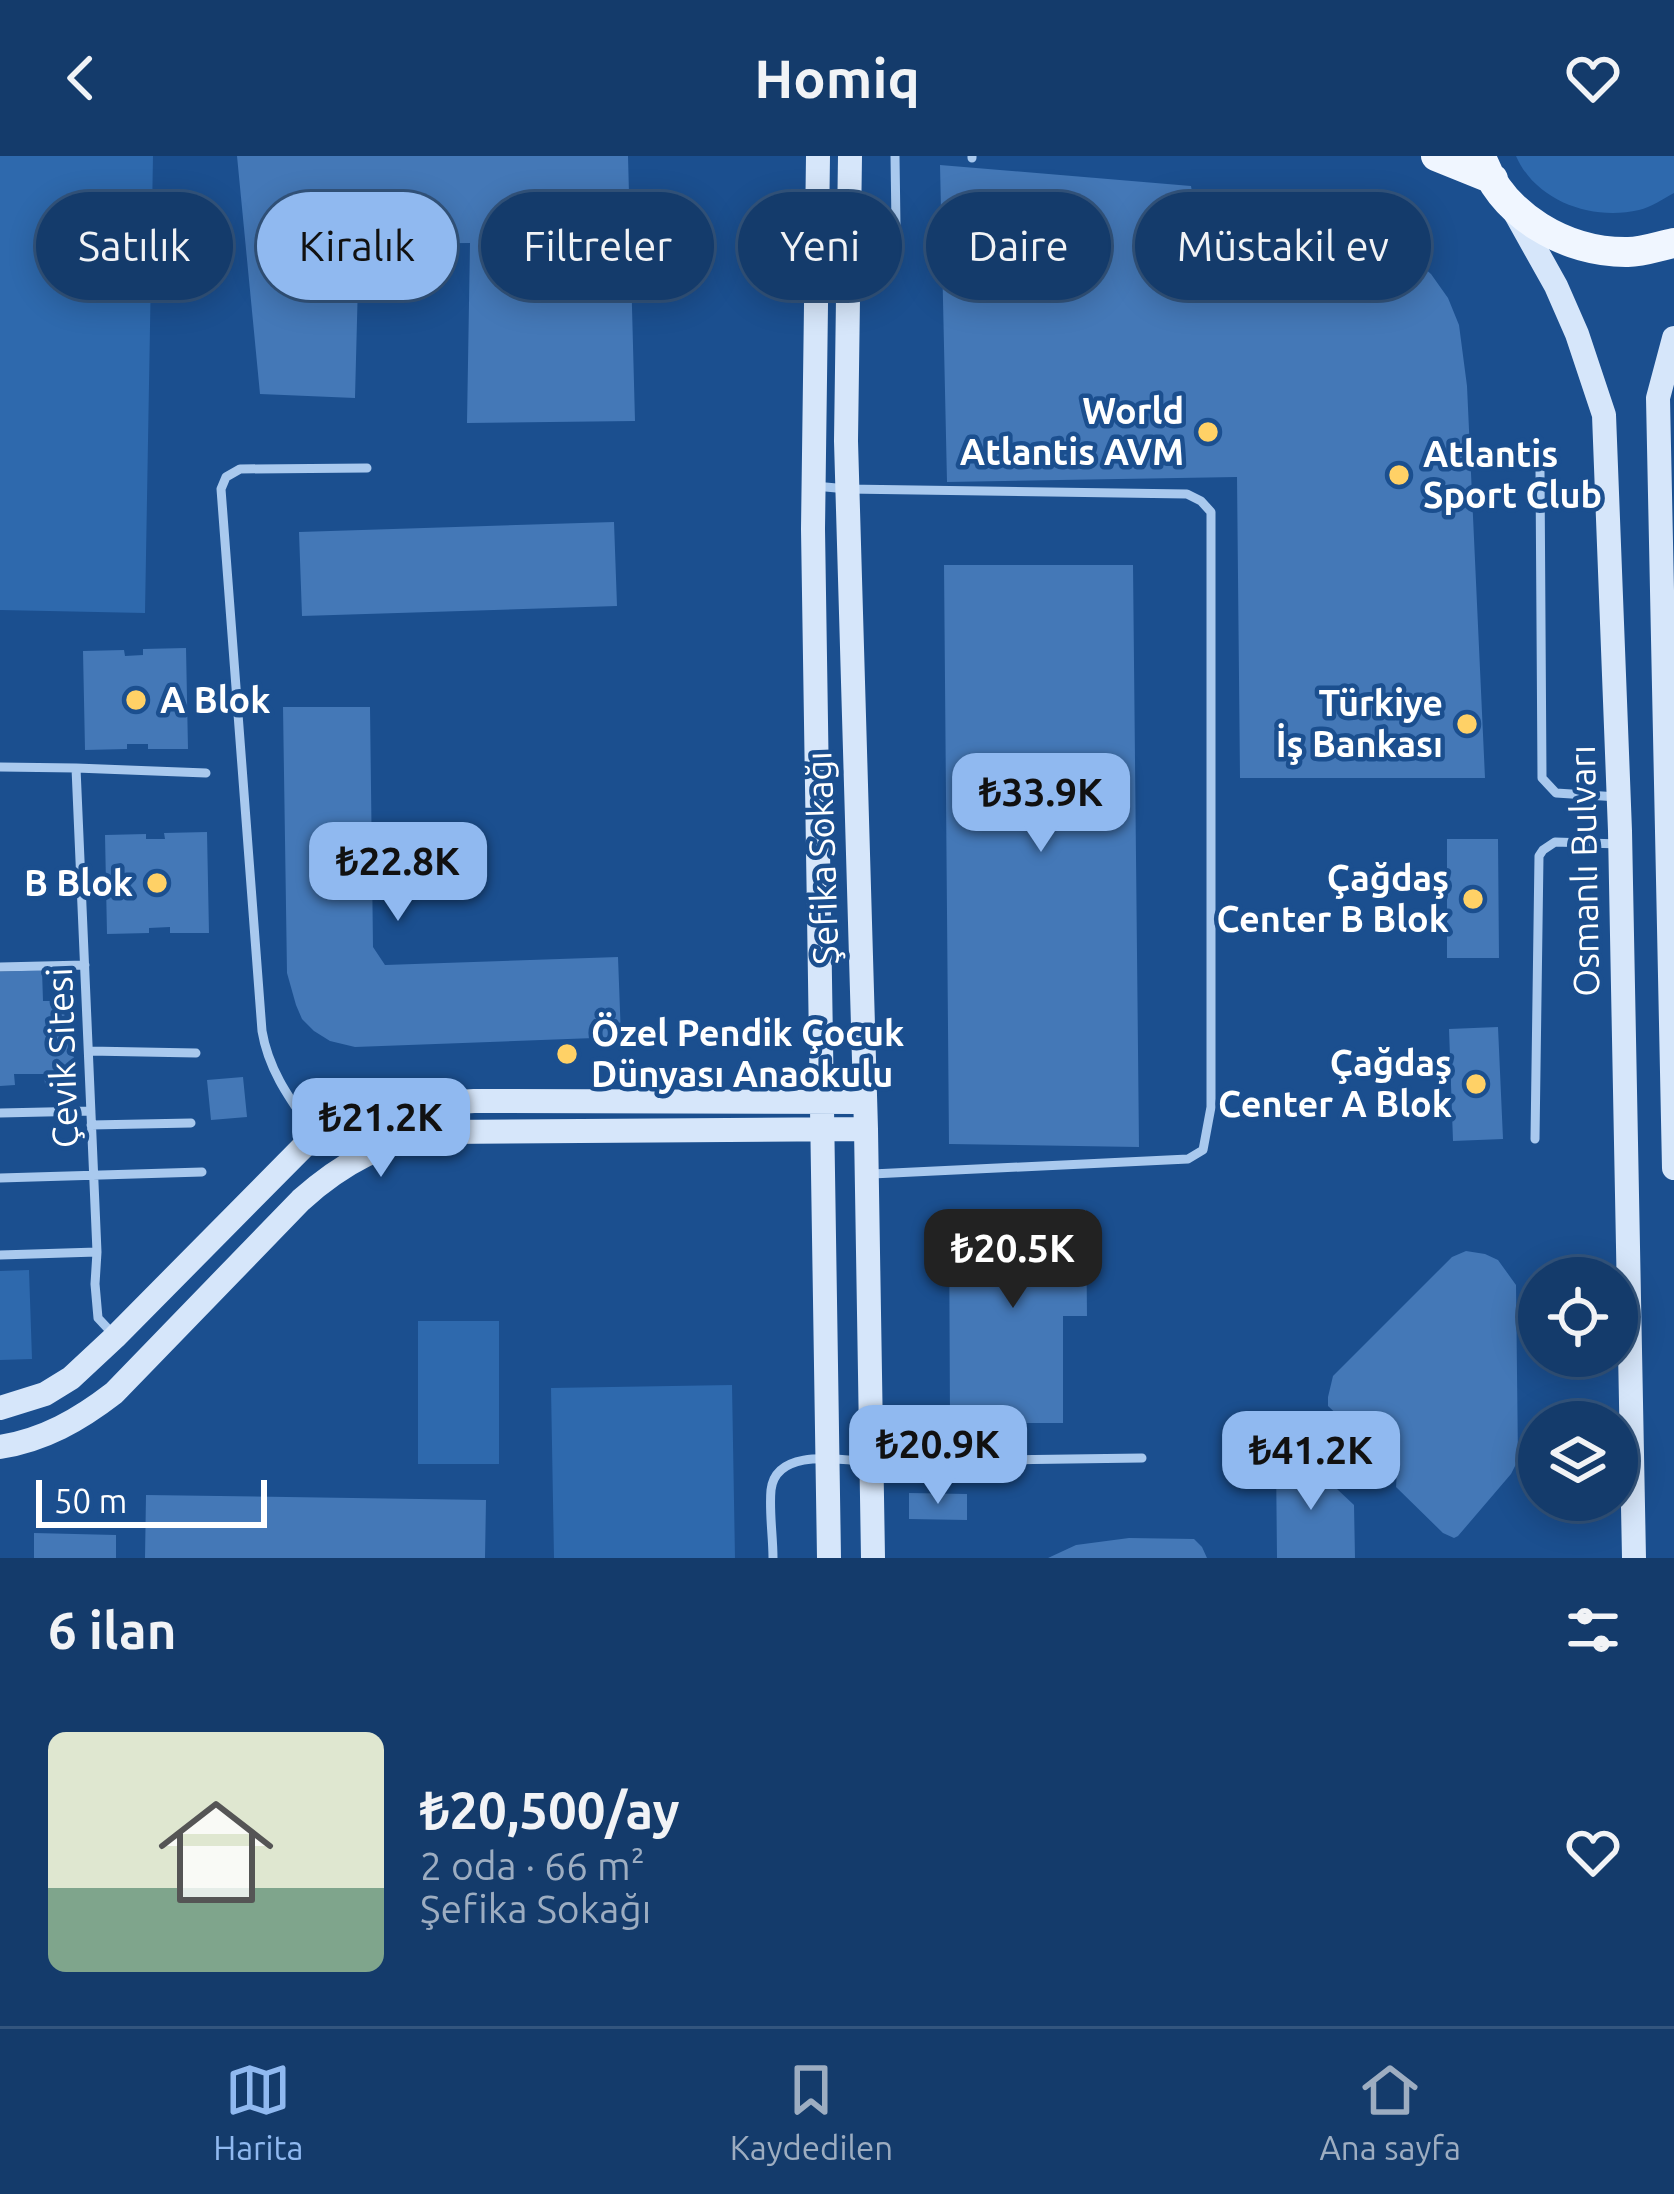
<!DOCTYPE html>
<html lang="tr">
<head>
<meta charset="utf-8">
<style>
	body { margin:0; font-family:Ubuntu,sans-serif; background:#214673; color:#f1f3f6; height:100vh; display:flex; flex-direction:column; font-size:45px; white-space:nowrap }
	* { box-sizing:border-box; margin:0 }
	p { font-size:39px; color:#9dadc1 }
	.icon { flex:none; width:66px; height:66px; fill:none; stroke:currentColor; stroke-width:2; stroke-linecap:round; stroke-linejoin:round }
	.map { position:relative; height:1402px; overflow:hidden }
	.panel { display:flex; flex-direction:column; background:#143b6b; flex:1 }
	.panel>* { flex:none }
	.top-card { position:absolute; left:36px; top:36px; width:1602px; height:108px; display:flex; gap:24px }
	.tools { position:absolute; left:1518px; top:1101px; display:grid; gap:24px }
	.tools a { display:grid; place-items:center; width:120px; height:120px; border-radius:50%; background:#143b6b; box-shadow:0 6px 30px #0003,0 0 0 3px #33557e; font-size:60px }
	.scale { position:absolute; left:36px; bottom:30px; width:231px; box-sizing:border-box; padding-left:12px; border:6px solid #fff; border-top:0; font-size:33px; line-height:42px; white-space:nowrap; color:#fff; -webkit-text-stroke:9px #1b4f8f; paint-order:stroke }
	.price { position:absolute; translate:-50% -102px; padding:0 27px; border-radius:24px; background:#90b9f0; color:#111; font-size:39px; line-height:78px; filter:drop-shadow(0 3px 6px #0008) }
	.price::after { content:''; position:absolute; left:50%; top:72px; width:36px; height:27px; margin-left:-18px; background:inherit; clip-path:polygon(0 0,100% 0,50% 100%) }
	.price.selected { background:#222; color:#fff }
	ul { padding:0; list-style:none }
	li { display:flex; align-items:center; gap:36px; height:300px; padding:0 48px }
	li+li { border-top:3px solid #33557e }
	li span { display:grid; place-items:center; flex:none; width:336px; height:240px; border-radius:18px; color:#555 }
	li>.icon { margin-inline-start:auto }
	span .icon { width:144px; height:144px; fill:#fffc; stroke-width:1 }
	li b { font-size:51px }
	h2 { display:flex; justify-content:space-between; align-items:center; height:144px; padding:0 48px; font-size:51px }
	.pill { padding:0 42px; border-radius:54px; background:#143b6b; box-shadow:0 6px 30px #0003,0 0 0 3px #33557e; font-size:42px; line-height:108px }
	.pill.selected { background:#90b9f0; color:#111 }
	header { display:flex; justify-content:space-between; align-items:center; height:156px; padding:0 48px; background:#143b6b; font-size:54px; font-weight:700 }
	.tabs { display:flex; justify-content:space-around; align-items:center; height:168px; border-top:3px solid #33557e; background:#143b6b; font-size:33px; color:#9dadc1 }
	.tabs a { display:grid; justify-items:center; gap:6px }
	.tabs .selected { color:#90b9f0 }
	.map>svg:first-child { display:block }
</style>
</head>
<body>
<header><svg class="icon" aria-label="back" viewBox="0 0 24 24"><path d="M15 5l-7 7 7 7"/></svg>Homiq<svg class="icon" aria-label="heart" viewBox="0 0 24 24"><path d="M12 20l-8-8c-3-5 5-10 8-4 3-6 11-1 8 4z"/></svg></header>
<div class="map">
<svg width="1674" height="1402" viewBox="0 0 1674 1402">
	<rect width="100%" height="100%" fill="#1b4f8f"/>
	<!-- green -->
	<path fill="#2e69ad" d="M0,0h153l-8,457 -145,-3z
		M1516,0h158v37c-11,6 -23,14 -35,17 -46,11 -103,-8 -123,-54z
		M29,1114l3,89 -32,1v-89z
		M418,1165h81v143h-81z
		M732,1229l3,173h-181l-3,-170z"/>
	<!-- building -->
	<path fill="#4478b7" d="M237,0h391l7,265 -168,2 3,-180 -111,1 -4,154 -95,-4z
		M940,9l251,21 4,24 137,15 75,28 24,21 17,24 11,27 8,61 18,392h-245l-3,-301 -290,5z
		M614,366l3,84 -315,10 -3,-84z
		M944,409h189l6,582 -190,-3z
		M186,492l2,101h-40v-5h-21v5l-42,1 -2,-99 41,-1 1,6 18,-1v-6z
		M283,551h87l3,240 12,18 233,-8 3,80 -266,10 -25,-6 -16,-10 -12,-12 -6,-14 -9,-32z
		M207,676l2,101h-39v-6l-21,1v5l-42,1 -2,-99 41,-1v5h19l-1,-6z
		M1447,683h51l1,119h-52z
		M42,814l1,31h21l1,40 8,-1 2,43 -30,1 -1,-10h-30l1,11 -15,1v-114z
		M1498,871l5,112 -50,2 -4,-112z
		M243,921l4,40 -36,3 -4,-40z
		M949,1054h137l1,106h-24v107h-113z
		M1466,1095l19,3 13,6 18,25 2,175 -7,14 -53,62 -4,2 -11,-5 -47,-46 1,-16 -69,-65v-9l5,-21 119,-119z
		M1292,1296l11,5 51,48 1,53h-78l-1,-100z
		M909,1337l58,1v26l-58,-1z
		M146,1339l340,5 -1,58h-340z
		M34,1377l82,2v23h-82z
		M1129,1382l65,1 8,8 5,11h-159l28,-13z"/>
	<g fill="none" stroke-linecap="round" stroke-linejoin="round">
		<!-- lane -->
		<path stroke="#a9c9ee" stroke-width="9" d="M895,0l1,69
			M972,2v-2
			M1540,314l2,308 14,15 62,4
			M815,330l32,3 340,5 14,7 10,11v595l-8,43 -15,9 -316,15
			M0,611l76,1 21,484 -2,32 3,34 14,15
			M76,612l130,5
			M0,811l85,-2
			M89,895l107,2
			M0,957l91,-2
			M91,969l100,-2
			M317,982c-24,-35 -48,-65 -55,-107l-41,-542 5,-12 14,-8 127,-1
			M1535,983l4,-283 4,-6 12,-8 65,2
			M0,1022l202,-6
			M0,1099l97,-3
			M773,1402c0,-22 -4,-46 -2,-68 5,-43 70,-30 100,-28l271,-4"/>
		<!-- secondary -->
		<path stroke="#d6e6fa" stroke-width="24" d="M818,0l-5,373 16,1029
			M850,0l-4,285 20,688 7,429
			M1514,55l42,75 21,48 27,81 16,416 14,727
			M1674,182l-16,60 16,770
			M0,1252l45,-14 26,-16 44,-41 189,-191 48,-30 28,-9 94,-6 391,1
			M0,1291c44,-7 79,-27 114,-54l187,-193c41,-37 84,-60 140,-68l425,-3"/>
		<!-- primary -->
		<path stroke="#f0f6ff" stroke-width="30" d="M1436,0l57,23
			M1481,0c20,60 86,97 147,96 15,0 31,-6 46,-9"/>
	</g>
	<!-- markers -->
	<g fill="#ffd166" stroke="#1b4f8f" stroke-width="4.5">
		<circle cx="1208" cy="276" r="12"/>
		<circle cx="1399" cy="319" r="12"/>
		<circle cx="136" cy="544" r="12"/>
		<circle cx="1467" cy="568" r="12"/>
		<circle cx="157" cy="727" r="12"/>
		<circle cx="1473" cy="743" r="12"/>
		<circle cx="567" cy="898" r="12"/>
		<circle cx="1476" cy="928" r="12"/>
	</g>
	<g text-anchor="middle" stroke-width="9" stroke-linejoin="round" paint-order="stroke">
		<!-- poi labels -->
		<g font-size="36" font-weight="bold" fill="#fff" stroke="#1b4f8f" text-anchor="end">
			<text x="1184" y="268">World<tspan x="1184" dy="41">Atlantis AVM</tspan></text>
			<text x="1423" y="311" text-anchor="start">Atlantis<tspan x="1423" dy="41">Sport Club</tspan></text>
			<text x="160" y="557" text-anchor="start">A Blok</text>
			<text x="1443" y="560">Türkiye<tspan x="1443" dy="41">İş Bankası</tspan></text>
			<text x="1449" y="735">Çağdaş<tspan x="1449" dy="41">Center B Blok</tspan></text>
			<text x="133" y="740">B Blok</text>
			<text x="591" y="890" text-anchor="start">Özel Pendik Çocuk<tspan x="591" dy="41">Dünyası Anaokulu</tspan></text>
			<text x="1452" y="920">Çağdaş<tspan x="1452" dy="41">Center A Blok</tspan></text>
		</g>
		<!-- street labels -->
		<g font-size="36" fill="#fff" stroke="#1b4f8f">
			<text transform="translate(822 702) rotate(-92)" y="13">Şefika Sokağı</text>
			<text transform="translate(1584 715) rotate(-91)" y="13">Osmanlı Bulvarı</text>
			<text transform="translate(62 902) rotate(-92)" y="13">Çevik Sitesi</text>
		</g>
	</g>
</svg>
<div class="tools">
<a><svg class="icon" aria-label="locate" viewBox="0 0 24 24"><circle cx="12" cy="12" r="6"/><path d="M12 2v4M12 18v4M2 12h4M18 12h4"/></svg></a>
<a><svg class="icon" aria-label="layers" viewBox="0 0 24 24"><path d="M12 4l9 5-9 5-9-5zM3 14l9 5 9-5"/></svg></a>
</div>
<div class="scale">50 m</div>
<b class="price" style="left:1041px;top:699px">₺33.9K</b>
<b class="price" style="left:398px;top:768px">₺22.8K</b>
<b class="price" style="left:381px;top:1024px">₺21.2K</b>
<b class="price selected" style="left:1013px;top:1155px">₺20.5K</b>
<b class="price" style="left:938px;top:1351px">₺20.9K</b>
<b class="price" style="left:1311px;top:1357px">₺41.2K</b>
<div class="top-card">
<a class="pill">Satılık</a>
<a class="pill selected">Kiralık</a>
<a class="pill">Filtreler</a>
<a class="pill">Yeni</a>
<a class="pill">Daire</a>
<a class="pill">Müstakil ev</a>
</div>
</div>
<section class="panel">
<h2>6 ilan<svg class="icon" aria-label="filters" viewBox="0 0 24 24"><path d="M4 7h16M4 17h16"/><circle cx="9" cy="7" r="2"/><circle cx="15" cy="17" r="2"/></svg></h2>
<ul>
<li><span style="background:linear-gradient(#dfe7d0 65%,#7fa58c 0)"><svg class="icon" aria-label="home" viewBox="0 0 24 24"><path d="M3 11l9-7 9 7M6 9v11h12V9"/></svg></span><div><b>₺20,500/ay</b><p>2 oda · 66 m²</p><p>Şefika Sokağı</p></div><svg class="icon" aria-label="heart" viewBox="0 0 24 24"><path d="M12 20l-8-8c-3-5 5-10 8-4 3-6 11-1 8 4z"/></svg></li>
</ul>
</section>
<nav class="tabs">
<a class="selected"><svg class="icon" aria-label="map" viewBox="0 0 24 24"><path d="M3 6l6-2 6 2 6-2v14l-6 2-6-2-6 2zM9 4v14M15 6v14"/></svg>Harita</a>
<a><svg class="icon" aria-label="saved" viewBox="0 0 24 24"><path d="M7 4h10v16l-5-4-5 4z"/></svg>Kaydedilen</a>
<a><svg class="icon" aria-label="home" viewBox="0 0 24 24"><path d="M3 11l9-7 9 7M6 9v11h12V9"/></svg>Ana sayfa</a>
</nav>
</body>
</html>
